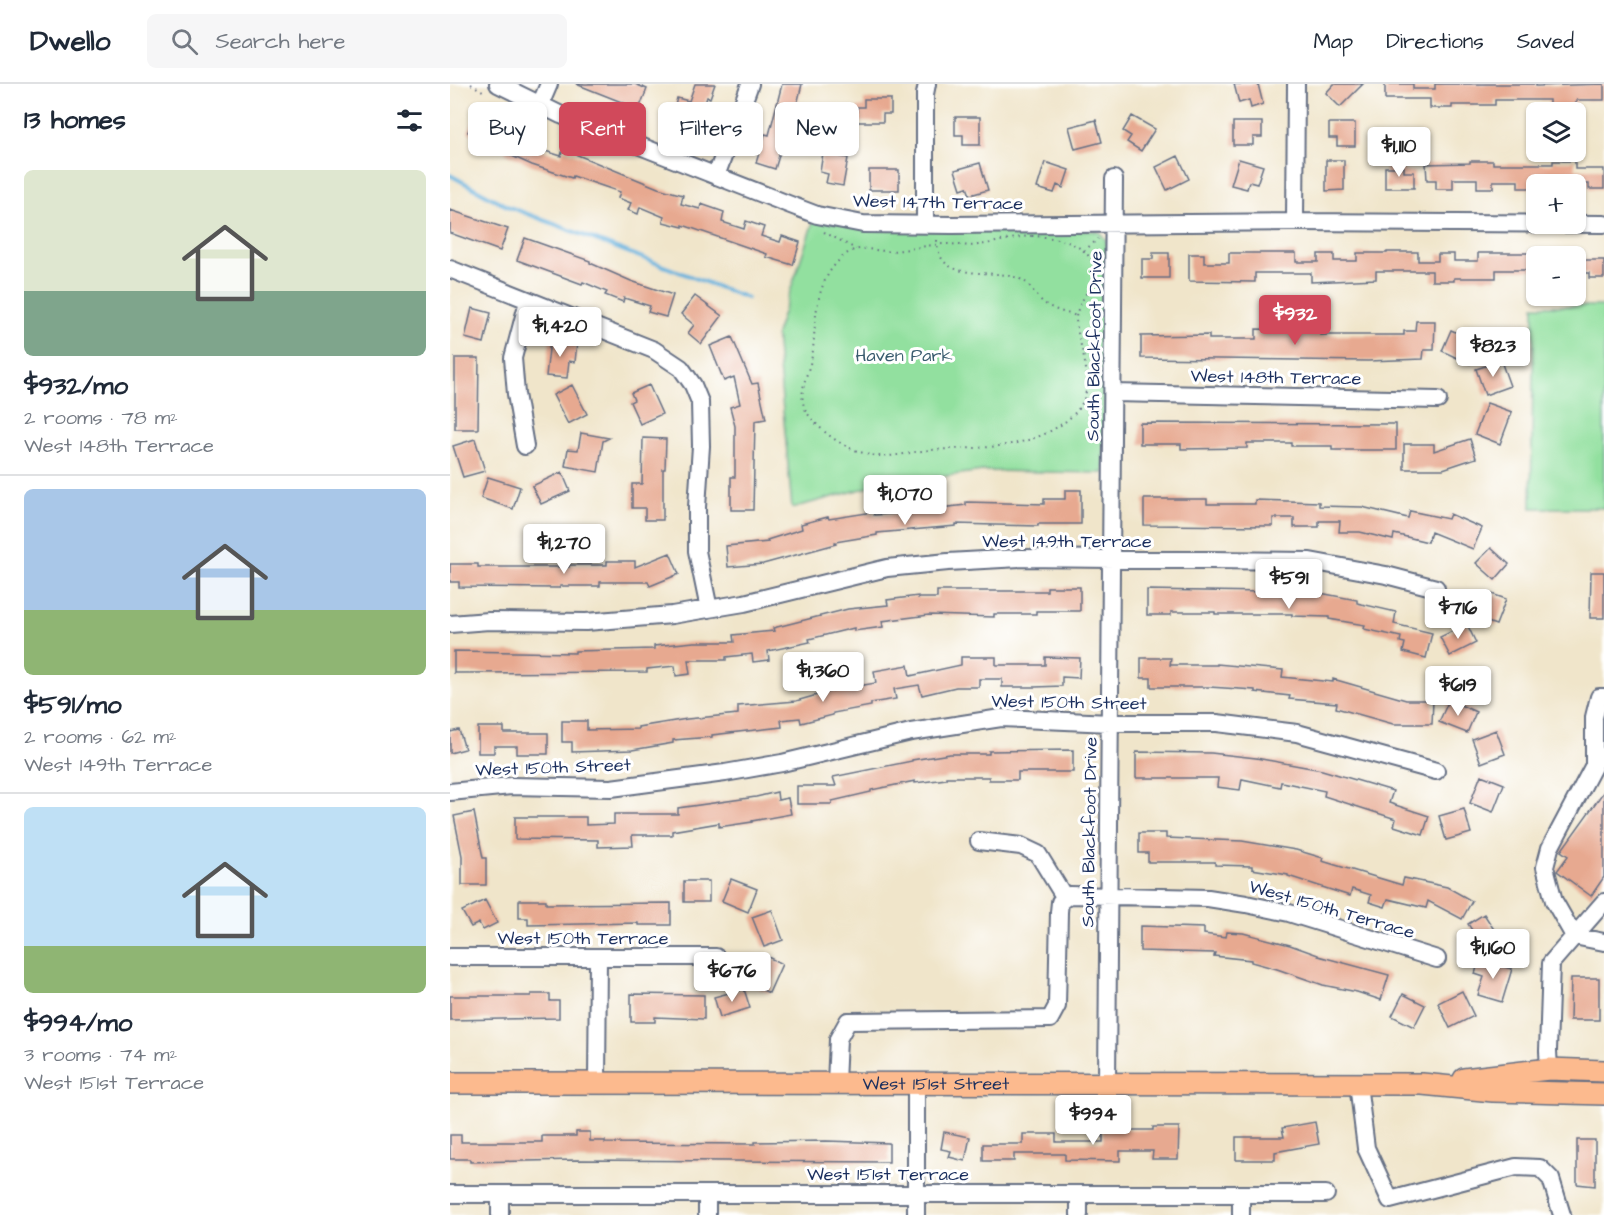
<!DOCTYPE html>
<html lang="en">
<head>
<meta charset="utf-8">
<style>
	body { margin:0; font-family:"Architects Daughter",sans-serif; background:#f6f6f7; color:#1f2937; height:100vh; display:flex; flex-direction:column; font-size:22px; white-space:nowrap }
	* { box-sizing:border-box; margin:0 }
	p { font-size:20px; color:#747a83 }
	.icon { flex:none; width:33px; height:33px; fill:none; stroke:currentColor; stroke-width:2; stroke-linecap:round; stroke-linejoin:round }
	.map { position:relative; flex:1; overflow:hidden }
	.details { display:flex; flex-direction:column; background:#fff; width:450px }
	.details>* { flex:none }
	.top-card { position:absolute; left:18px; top:18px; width:570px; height:54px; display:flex; gap:12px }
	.tools { position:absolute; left:1076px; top:18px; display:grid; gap:12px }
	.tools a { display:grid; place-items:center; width:60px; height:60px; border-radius:9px; background:#fff; box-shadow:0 2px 4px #0004; font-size:30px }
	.price { position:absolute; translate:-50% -51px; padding:0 14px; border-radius:6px; background:#fff; color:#222; font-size:20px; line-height:39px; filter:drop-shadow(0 2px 3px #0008) }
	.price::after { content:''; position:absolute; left:50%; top:36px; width:18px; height:14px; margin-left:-9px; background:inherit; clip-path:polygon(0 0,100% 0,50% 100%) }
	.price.current { background:#d1495b; color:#fff }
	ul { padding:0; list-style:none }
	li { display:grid; align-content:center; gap:12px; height:318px; padding:0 24px }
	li+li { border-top:2px solid #e0e1e3 }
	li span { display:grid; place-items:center; height:186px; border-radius:9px; color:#555 }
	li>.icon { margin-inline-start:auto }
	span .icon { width:108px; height:108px; fill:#fffc; stroke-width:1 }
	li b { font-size:26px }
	h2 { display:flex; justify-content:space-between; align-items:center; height:72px; padding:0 24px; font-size:26px }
	.pill { padding:0 21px; border-radius:9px; background:#fff; box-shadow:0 2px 4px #0004; font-size:21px; line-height:54px }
	.pill.current { background:#d1495b; color:#fff }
	header { display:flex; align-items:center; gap:36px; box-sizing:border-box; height:84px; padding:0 30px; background:#fff; border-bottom:2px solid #e0e1e3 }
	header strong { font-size:28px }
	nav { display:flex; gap:33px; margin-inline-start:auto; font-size:21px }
	.search { width:420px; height:54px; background:#f6f6f7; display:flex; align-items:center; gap:15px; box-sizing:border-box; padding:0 21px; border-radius:9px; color:#747a83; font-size:22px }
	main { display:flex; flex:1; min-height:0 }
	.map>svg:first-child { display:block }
</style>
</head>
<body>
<header>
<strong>Dwello</strong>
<div class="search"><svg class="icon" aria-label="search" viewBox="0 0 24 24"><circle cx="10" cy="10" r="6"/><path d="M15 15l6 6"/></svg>Search here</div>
<nav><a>Map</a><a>Directions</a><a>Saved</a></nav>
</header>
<main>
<section class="details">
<h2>13 homes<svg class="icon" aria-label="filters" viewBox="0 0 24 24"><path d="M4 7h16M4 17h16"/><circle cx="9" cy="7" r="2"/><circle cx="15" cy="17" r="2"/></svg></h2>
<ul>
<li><span style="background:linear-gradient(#dfe7d0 65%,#7fa58c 0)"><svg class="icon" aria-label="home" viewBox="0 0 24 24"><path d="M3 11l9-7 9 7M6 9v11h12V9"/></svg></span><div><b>$932/mo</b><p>2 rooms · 78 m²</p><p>West 148th Terrace</p></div></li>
<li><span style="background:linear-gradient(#a9c7e8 65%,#8fb573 0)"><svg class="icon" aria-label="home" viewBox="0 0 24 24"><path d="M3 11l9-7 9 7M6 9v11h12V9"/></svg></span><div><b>$591/mo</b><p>2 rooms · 62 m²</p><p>West 149th Terrace</p></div></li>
<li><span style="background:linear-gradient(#bfe0f5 75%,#8fb573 0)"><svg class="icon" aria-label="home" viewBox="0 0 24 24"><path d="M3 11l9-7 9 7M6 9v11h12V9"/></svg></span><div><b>$994/mo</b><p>3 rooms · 74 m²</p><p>West 151st Terrace</p></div></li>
</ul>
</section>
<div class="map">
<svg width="1154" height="1131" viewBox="0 0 1154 1131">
	<rect width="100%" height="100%" fill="#fff"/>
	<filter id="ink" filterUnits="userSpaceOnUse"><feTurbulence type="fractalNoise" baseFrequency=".0167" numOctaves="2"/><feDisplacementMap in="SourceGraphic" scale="12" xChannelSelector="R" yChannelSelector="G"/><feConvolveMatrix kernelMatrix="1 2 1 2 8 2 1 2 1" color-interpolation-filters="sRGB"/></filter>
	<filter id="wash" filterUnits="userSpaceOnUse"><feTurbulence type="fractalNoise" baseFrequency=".008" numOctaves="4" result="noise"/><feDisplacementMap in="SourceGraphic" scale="24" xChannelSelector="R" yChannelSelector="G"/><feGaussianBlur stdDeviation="1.35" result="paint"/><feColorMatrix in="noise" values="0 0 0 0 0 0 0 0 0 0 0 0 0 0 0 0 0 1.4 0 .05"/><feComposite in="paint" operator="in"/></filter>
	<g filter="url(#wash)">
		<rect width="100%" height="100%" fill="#f0e5ca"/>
		<!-- green -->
		<path fill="#92e09f" stroke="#56887e" stroke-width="1.5" d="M363,138l280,9 6,1 7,8 -2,233 -122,-2 -109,15 -81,22 -16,-174z
			M1084,222h70v202h-73z"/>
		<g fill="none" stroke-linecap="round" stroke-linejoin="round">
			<!-- stream -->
			<path stroke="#63b1dd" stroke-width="4" d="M0,91l57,31 240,92"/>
		</g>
		<g id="blocks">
			<!-- building -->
			<path fill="#e7a990" d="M126,0h59l12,5 -8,20z
				M245,0h20l-5,14 -3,-1 -13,42 -26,-8 9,-33 12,3z
				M332,0h20l-11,46 -4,-1 -12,40 -19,-6 9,-29 4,1z
				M784,0h24l5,20 -12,4 -2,-8 -10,3z
				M884,0h29l-23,23 -14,-14z
				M935,0h28v5h22v-5h101v2l68,-2v16h-28v7h-27v-7h-54v5h-43v3h-22v-9h-45z
				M414,15h27v15h-8v8h-26v-15h7z
				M29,26l26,13 -5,9 22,9 4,-8 16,8 -3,8 22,7 2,-7 95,39 25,7 -2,9 19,5 1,-5 23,8 -2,10 22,7 2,-8 18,6 -3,9 19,6 2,-6 18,6 -7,23 -27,-8 1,-3 -84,-29v2l-20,-5 1,-5 -24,-10 -2,7 -10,-4 3,-7 -13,-5 2,-6 -47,-16 -1,2 -40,-13 -27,-12 2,-3 -39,-18z
				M682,32l23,13 -14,22 -14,-9 4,-6 -8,-5z
				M505,33h25v28h-17v-10h-8z
				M646,36l6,22 -27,7 -6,-22z
				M783,38h29v15h-9v8h-20z
				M879,39h26v23h-18v-8h-8z
				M373,69l25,5 -5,28 -17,-3 2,-9 -8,-2z
				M728,72l11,23 -22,11 -11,-23z
				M789,75l24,7 -6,18 -8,-2 -2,7 -16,-4z
				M876,76h18v30l-18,1z
				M1020,77h23v3h60v-3h22v8h29v20h-15v-5h-30v-3h-23v7h-18v-7h-25v7h-16v-9h-24v10h-17v-9h-9l-1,-16 44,-1z
				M595,78l24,8 -6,18 -6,-3 -3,8 -17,-5z
				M530,79l8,27 -18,5 -3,-8 -6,2 -6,-19z
				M935,83h19v5h10v16h-29z
				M419,86h30v20h-30z
				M0,126l58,19 -8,22 -50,-18z
				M75,154l65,23v2l41,18 42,14 -7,22 -18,-5 2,-6 -26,-8 -1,4 -18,-7 2,-3 -24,-10 -1,2 -65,-24z
				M937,168h31v9h20v-7h16v7h24v-8h58v17h-40v8h-42v3h-22v-10h-56v8l-65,3v-9h-56v9l-66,-1v-27h15v9h25v-10h67v9h22v-8h16v7h23v-8h30z
				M703,169h16v25h-27v-19h11z
				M1125,176h29v18h-15v-5h-14z
				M245,212l27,20 -21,28 -13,-11 6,-8 -13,-11z
				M22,224l19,5 -7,30 -19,-5z
				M966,237h19l-1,29h-10l-1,9 -55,2 -227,-3v-22l68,-1v4h47v-10l64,2v4h84v-4h11z
				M1001,246l29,13 -10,21 -28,-13z
				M282,253l20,47 6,-1 8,36 -11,2 -2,89h-22v-33h4v-51l-5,-19 10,-3 -6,-27 -10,4 -14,-35z
				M100,256l27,3 -2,19 -6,-1 -2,17 -21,-2z
				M5,274h24l-1,71h-23z
				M1051,277l9,25 -25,9 -9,-26z
				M122,301l15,29 -19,10 -15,-29z
				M199,301l13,29 -22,10 -10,-22 4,-2 -3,-7z
				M1037,319l25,9 -12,32 -25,-10z
				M690,339l256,1v26h-64v-4h-41v-3h-44v5l-66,1v-5h-41z
				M131,349l28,5 -6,3 -5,31 -33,-6 3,-17 10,1z
				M193,354l23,1 -1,30h-2v51h-18v-12h-13v-24h10z
				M25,355l10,32 -22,6 -10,-31z
				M1020,355l6,19 -33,11h-39v-25h30v7z
				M112,388l8,19 -29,13 -9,-18z
				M38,393l32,10 -7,22 -32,-11z
				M615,406h16v34h-43v2l-82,-2v2l-79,7v2l-42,7 1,2 -73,20 -35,3 -2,-21 42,-4 -1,-2 35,-11 -1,-5 27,-7 1,2 44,-7 1,3 48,-3v-2l44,-5v-3l78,2v-5h21z
				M694,415h63v5h48v-4l64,2v4l43,1 46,11 2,-7 38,8 2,-5 32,14 -9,21 -42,-17 -3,10 -34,-8 -1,6 -33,-8h-21l1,-11h-21v6h-25v-9h-21v8l-129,-1z
				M1041,464l18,16 -14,16 -19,-17z
				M220,469l9,21 -29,12 -2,-4h-48v4h-40v2l-101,-1v-5h-9v-18h28v3h91v-2h38v-4h28v6z
				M1141,488h13v46h-14z
				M597,503h33v24h-44v3h-42v3l-65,-2 -47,6 1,6 -29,4v-3l-45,11 1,3 -42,9 1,9 -16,2 -1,-8 -26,3v3h-38l2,14 -14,2 -1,-10 -28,3v3l-193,1v-22l121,2v-2l79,-2v-3l40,-4h40l-1,-7 41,-4 -1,-3 75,-19 40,-4 -1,-5 31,-4v2h19v-7h110z
				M697,506l173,3 37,7v3l39,9 -2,12 38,9 -6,25 -23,-6 2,-9 -5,-1 1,-5 -37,-8 1,-4 -36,-6v-2l-37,-1v-2h-77v-2h-44v3h-24z
				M1036,508l20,7 -10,26 -20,-7z
				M1017,540l9,19 -26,13 -10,-19z
				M511,573h35v8h49v-8l35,1 -1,20 -17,-1v9l-27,1h-33v-8h-23v8h-23l-34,8 -3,-10 -25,4 2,10 -25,4v3l-38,7v2l-32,8 -1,-5 -19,2 1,7 -70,8v2l-39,3v3l-41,7 -60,2v-10h-10v-21h25v9l51,-1v-2l49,-8 51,-5v-8l58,-5 39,-11 41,-7 -2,-12 34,-6 2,11 51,-11z
				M691,574h30l-1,7h47v-1l66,6 -1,7 51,5v-3l73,21h27l-1,24h-39l-57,-16 1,-5 -48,-4 1,-3 -35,-4v-2l-46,-3h-58v-9h-10z
				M999,616l27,12 -9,21 -28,-11z
				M28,643h26v6h44v21h-31v-8h-23v7h-16z
				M9,646l6,19 -15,4v-21z
				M1046,646l9,24 -24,9 -9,-24z
				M623,666v22h-55v8h-29v-3h-43v2l-31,4v-2l-44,9v2l-39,9v3h-35v-18h39l-3,-9 79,-16v-1l38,-6h39v-3z
				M686,668l75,1 45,5 66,12 71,21 -4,12 40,13 -6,19 -29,-9 2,-7 -72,-23 1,-5 -44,-9 -1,5 -38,-8 -2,11 -23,-3 1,-9h-82z
				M1031,691l23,9 -11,28 -23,-9z
				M1154,707v86l-13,19 -34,-25 11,-15 -7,-5z
				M327,708l1,8 10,-2 3,16 -39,7v1l-33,5v-4l-47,8v4h-40l1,11 -35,1v-7l-83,-1v-22h71v8l28,-1v-10h64v-6l78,-11z
				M1014,725l7,24 -25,7 -7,-24z
				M24,728l9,46h3v27h-24v-29l-8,-40z
				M689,749h27v5l76,3 54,9 27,8 -1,3 80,24 2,-7 43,9 25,14 -10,18 -34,-18 -2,7 -38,-9 -3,8 -16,-5 2,-7 -19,-6 -2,7 -62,-20v-1l-36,-6v-3l-37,-1v-3h-67v-9h-9z
				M281,795l26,10 -9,23 -26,-11z
				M234,797h25v21h-25z
				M35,816l12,23 -14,7 -4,-7 -8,4 -9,-16z
				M69,816h27v4l125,-1v22h-33v-2l-110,2v-7h-9z
				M322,826l11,30 -19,7 -12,-30z
				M1034,830l18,28 -16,10 -18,-28z
				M690,842l64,2v6l22,3 1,-5 16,1 47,12 28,10v1l71,19 -8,25 -24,-8 -34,-7 -46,-16 -26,-7v-2l-37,-4 1,-3 -75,-2z
				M314,871l18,9 -13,29 -19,-9z
				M1029,876l33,9 -10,33 -24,-7 6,-18 -9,-3z
				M1121,894h28v42h-29z
				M294,905l6,19 -30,9 -6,-20z
				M1012,907l12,25 -24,12 -12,-25z
				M81,910h19v7h9v17l-109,2v-24h81z
				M181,910l73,1v24l-49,-2v5h-24z
				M953,910l22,11 -11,22 -22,-11z
				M865,1038l4,22 -44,8v8h-39v-23h48l-2,-9z
				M703,1043h26l-1,32h-26l1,-8h-33v10l-55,-1v-6h-51v7h-31v-17h40v-10h33v8h47v-12h50z
				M126,1048h14v9h15v2l150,1v-2l71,-1 63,2v19l-313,-2 -106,2v-3h-20v-24h11v7h81v-6h34z
				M494,1048l26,5 -5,24 -16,-4 2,-6 -10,-2z
				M1127,1056h18v46l-18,-2z"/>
		</g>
	</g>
	<g filter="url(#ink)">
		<use href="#blocks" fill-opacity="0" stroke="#666f84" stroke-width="1.5"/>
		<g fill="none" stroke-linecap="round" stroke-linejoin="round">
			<defs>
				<path id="minor" d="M48,0l63,31 227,89 29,11 46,9 89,1 343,-3 309,2
					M90,21l9,-21
					M266,92l34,-92
					M845,138l1,-138
					M475,141v-131l2,-10
					M0,185l204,81 27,18 12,17 7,17 1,44 -4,61v44l12,58
					M663,309l325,7
					M75,362l-9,-52 -3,-36 15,-57
					M0,540l39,-3 97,1 86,-7 72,-12 143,-35 61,-6 72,-4 290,3 76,14 50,13
					M1154,613h-5l-5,20v48l-44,83 -5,19 9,34 20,35 30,6
					M0,708l61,-6 100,2 114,-15 57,-10 129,-31 90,-14 109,5h107l80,10 139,38
					M529,757l42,5 17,8 27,44
					M0,873h266
					M1099,985l-1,-18 3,-88 53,-61
					M147,999l1,-126
					M386,999l2,-44 10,-18 202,-2 7,-13 2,-94 1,-10 9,-7 139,3 38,6 43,9 148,46
					M657,999l7,-904
					M908,1000l8,64 24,52 126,-33 24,1 11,11 11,36
					M0,1110h876
					M50,1110v21
					M257,1110v21
					M791,1110v21
					M466,1131v-132
					M629,1131v-21"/>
				<g id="major">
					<path d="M1014,995l85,-10 55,2"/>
					<path id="s1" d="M0,999l972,1 71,7 111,3"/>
				</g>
			</defs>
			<!-- minor casing -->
			<use href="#minor" stroke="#666f84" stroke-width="20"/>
			<!-- major casing -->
			<use href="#major" stroke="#666f84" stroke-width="24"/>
			<!-- path -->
			<path stroke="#666f84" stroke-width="2" stroke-dasharray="1.5 4.5" stroke-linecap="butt" d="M21,0l15,9
				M374,148l32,17
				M582,152c21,1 49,5 60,25 11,19 -17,40 -16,59 2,26 20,59 5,85 -4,7 -12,14 -19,19 -39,27 -86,23 -131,26 -19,1 -40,9 -59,5 -23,-4 -46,-19 -61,-37 -19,-22 -1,-43 2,-68 3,-35 2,-71 32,-95 13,-11 27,-4 43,-4 20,0 39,-7 59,-7 10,0 20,3 31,1 18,-2 36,-8 54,-9z
				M487,156c1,46 54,26 83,39 10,4 12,12 19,19 9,11 24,14 38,18
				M634,167l14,-12
				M633,320l15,-4"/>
			<!-- minor -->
			<use href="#minor" stroke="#fff" stroke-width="16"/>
			<!-- major -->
			<use href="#major" stroke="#fcba8e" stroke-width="21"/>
		</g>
	</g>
	<g text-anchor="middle" stroke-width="6" stroke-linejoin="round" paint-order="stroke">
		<!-- street labels -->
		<g font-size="18" fill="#1b2f5e" stroke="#fff">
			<text transform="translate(488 118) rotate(1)" y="6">West 147th Terrace</text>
			<text transform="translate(644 262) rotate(-89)" y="6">South Blackfoot Drive</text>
			<text transform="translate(826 293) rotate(1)" y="6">West 148th Terrace</text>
			<text x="617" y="463">West 149th Terrace</text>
			<text transform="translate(619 618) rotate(1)" y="6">West 150th Street</text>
			<text transform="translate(103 683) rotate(-2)" y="6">West 150th Street</text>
			<text transform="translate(639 748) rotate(-89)" y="6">South Blackfoot Drive</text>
			<text transform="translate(882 825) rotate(16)" y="6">West 150th Terrace</text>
			<text x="133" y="860">West 150th Terrace</text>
			<text dy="6" stroke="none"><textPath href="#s1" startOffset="486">West 151st Street</textPath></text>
			<text x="438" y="1096">West 151st Terrace</text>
		</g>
		<!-- park labels -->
		<g font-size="18" fill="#395b6e" stroke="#fff">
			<text x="454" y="277">Haven Park</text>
		</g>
	</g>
</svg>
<div class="tools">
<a><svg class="icon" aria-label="layers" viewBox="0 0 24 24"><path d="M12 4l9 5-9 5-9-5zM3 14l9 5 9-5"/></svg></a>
<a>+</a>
<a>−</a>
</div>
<b class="price" style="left:949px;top:94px">$1,110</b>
<b class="price current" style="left:845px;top:262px">$932</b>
<b class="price" style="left:110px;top:274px">$1,420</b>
<b class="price" style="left:1043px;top:294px">$823</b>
<b class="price" style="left:455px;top:442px">$1,070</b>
<b class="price" style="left:114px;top:491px">$1,270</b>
<b class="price" style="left:839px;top:526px">$591</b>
<b class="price" style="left:1008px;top:556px">$716</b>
<b class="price" style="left:373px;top:619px">$1,360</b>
<b class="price" style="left:1008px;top:633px">$619</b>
<b class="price" style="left:1043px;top:896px">$1,160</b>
<b class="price" style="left:282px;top:919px">$676</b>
<b class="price" style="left:643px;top:1062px">$994</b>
<div class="top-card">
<a class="pill">Buy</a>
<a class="pill current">Rent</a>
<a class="pill">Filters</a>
<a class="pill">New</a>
</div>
</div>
</main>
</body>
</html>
